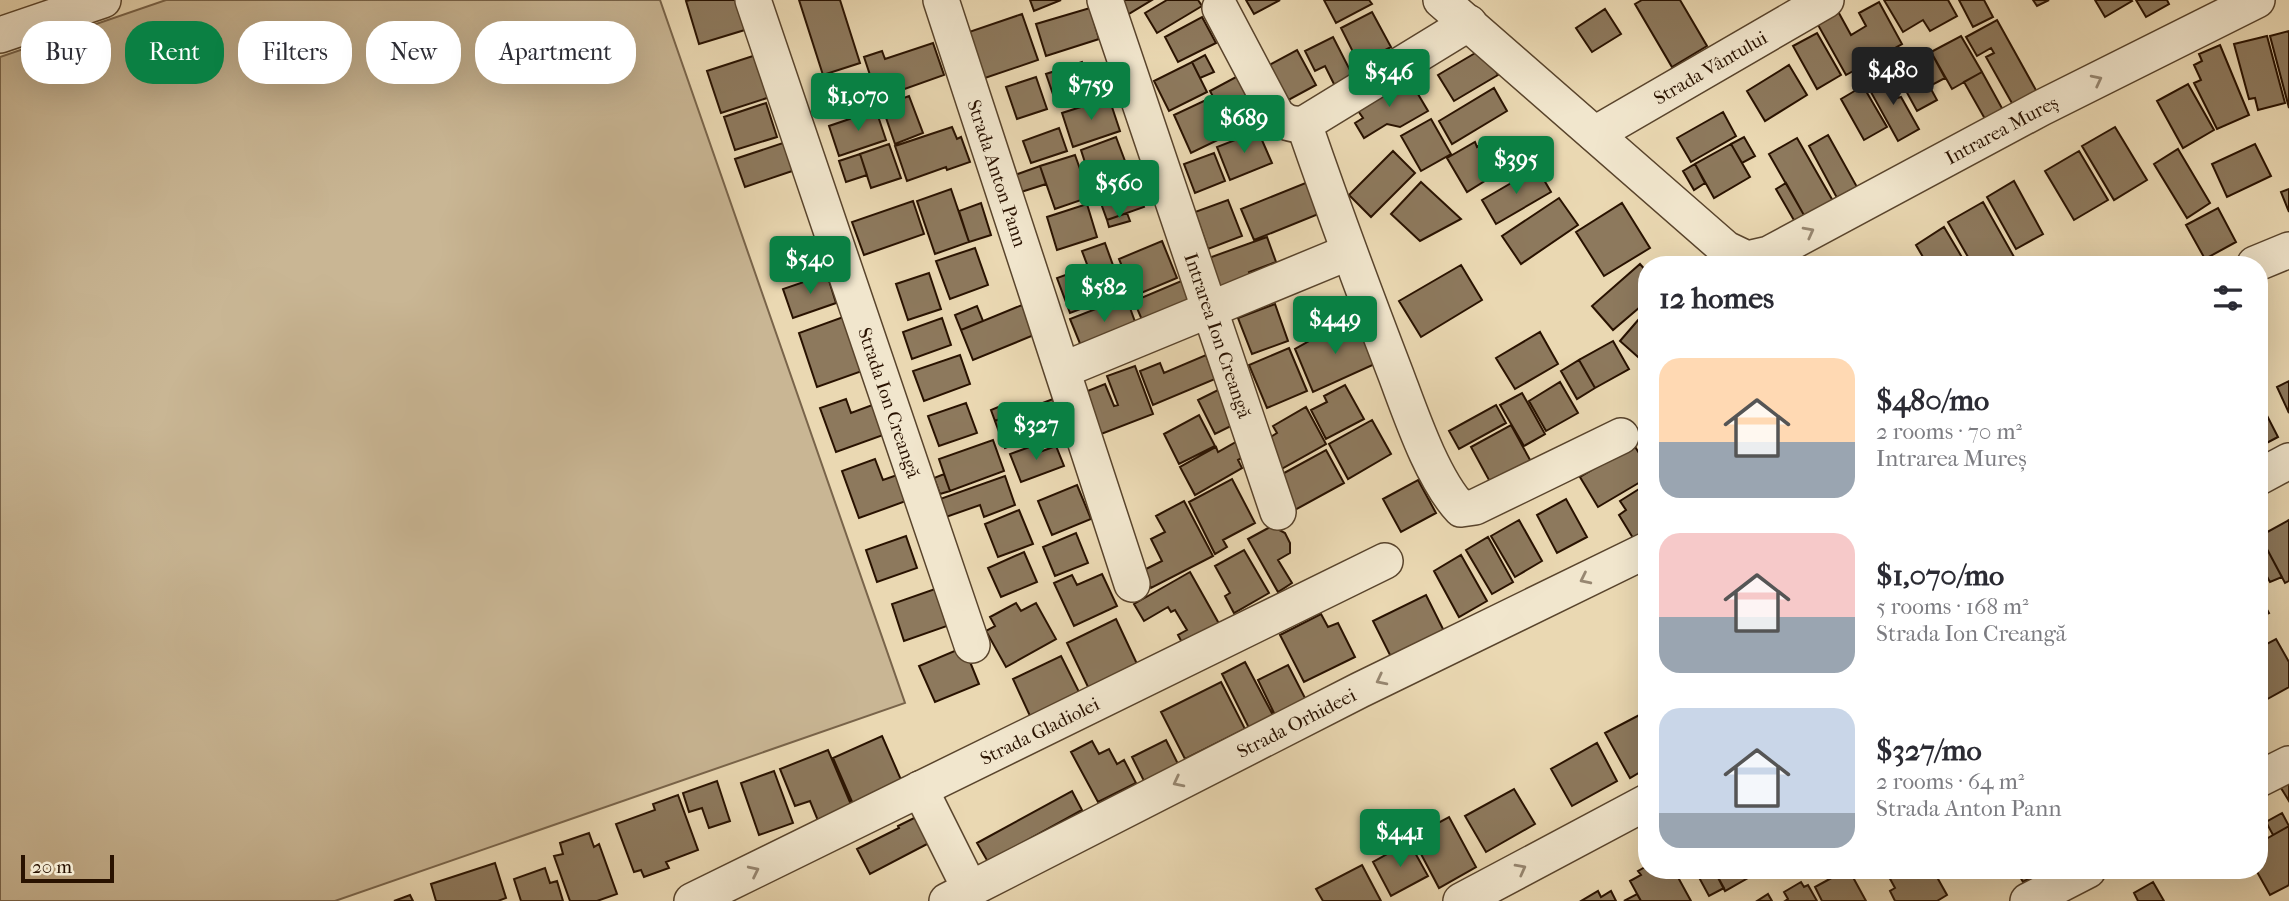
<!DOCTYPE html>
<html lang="en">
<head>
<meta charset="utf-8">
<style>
	body { margin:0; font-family:"IM FELL French Canon",serif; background:#f2f2f3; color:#2b2b33; height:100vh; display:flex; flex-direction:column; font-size:26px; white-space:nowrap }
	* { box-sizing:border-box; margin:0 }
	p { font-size:23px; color:#7c7c81 }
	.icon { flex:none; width:38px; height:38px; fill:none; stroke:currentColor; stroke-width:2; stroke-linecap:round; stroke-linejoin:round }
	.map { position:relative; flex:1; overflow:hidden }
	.drawer { position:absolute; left:1638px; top:256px; width:630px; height:623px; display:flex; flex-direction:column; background:#fff; border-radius:28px; box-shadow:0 7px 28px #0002 }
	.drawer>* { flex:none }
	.guide { position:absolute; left:21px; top:21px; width:665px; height:63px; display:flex; gap:14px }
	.scale { position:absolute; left:21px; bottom:18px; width:93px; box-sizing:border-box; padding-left:7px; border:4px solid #291200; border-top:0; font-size:19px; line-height:24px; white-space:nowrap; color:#291200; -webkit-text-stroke:5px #f1e6cd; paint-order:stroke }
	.price { position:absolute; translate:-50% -60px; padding:0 16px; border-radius:7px; background:#0b8043; color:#fff; font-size:23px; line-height:46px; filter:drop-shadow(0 2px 4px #0008) }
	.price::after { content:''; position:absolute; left:50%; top:42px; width:21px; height:16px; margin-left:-10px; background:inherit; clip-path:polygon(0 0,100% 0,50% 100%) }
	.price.selected { background:#222; color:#fff }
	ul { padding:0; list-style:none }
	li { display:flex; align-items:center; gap:21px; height:175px; padding:0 21px }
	li span { display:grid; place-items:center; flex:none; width:196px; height:140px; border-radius:21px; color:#555 }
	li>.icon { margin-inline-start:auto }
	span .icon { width:84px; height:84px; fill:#fffc; stroke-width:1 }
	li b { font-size:30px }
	h2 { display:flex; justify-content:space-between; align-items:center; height:84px; padding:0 21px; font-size:30px }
	.chip { padding:0 24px; border-radius:28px; background:#fff; box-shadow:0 7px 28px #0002; font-size:24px; line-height:63px }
	.chip.selected { background:#0b8043; color:#fff }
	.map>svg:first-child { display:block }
</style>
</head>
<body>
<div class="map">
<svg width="2289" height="901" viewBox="0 0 2289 901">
	<rect width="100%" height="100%" fill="#ead8b2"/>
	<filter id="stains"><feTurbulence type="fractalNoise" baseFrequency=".00286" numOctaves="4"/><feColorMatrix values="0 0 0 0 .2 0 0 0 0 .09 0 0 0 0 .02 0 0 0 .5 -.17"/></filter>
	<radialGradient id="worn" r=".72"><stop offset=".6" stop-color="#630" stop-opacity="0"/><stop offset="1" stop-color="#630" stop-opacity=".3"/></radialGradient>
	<!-- green -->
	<path fill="#c9b694" stroke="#79644a" stroke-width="2" d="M166,0h494l245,703 -570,198h-335v-844z"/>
	<!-- building -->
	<path fill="#8d795d" stroke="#291200" stroke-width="2" d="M690,0h48l10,29 -49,15 -13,-43z
		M799,0h41l20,63 -37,12z
		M1030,0h31l-27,11z
		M1119,0h33l-25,15z
		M1167,0h31l4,6 -45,27 -12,-20z
		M1246,0h34l-26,14z
		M1324,0h45l3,4 -36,19z
		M1642,0h38l27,46 -35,21 -37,-63z
		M1884,0h64l9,16 -27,15 -7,-11 -20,12z
		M1959,0h25l9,17 -20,10z
		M2033,0h16l-12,6z
		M2095,0h36l1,1 -27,16z
		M2136,0h31l2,4 -23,13z
		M1879,2l23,42 -56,31 -33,-59 21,-12 17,31 15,-9 -7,-13z
		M1090,8l9,31 -53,17 -10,-32z
		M1605,9l16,25 -29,18 -16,-24z
		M1372,12l19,35 -32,17 -18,-36z
		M1022,14l16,46 -56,19 -16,-46z
		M1202,17l14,26 -38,19 -13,-25z
		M1997,20l40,72 -24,13 -27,-48 8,-4 -3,-5 -14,8 -11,-19z
		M2289,31v77l-19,-72z
		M1817,33l24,42 -24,14 -24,-43z
		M1961,36l21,36 -30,17 -21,-37z
		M2267,36l18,67 -27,7 -3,-12 -6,1 -15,-55z
		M1333,37l20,39 -18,10 -10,-20 -10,5 -10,-20z
		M933,43l11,32 -59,21 -4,-11 -7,2 -10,-30 18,-6 3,8z
		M2220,45l29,70 -32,14 -23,-46 7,-3 -7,-15 8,-4 -3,-7z
		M1482,49l16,26 -44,26 -16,-26z
		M1297,50l19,35 -33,18 -19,-35z
		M1931,52l14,26 -13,7 -13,-26z
		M756,55l14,42 -49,16 -14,-42z
		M1205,55l9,17 -14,6 -8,-16z
		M1914,58l23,42 -20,11 -23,-42z
		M1082,62l5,15 26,-8 5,16 -61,21 -11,-32z
		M1192,62l15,30 -38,19 -15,-30z
		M1789,65l18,30 -42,26 -18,-30z
		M1249,70l18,34 -18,10 3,5 -21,12 -21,-40z
		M1982,72l21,38 -18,9 -21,-37z
		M1889,73l7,13 -4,3 5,9 4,-1 18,32 -21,12 -31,-56z
		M1036,77l11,32 -30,10 -11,-32z
		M867,83l9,27 -20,7 -9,-27z
		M1412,84l16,27 -28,16 -13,-3 -23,14 -9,-15 8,-5 -9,-13 34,-20 6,9z
		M2188,84l26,46 -31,18 -26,-47z
		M1863,86l24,41 -23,13 -23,-41z
		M1494,88l13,23 -55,33 -13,-23z
		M909,96l14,37 -28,11 -13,-38z
		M1109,98l11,33 -47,16 -11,-34z
		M1208,99l18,37 -35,17 -17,-38z
		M766,103l11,34 -42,13 -11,-33z
		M876,110l10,30 -47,16 -10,-30z
		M1723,112l13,24 -45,26 -14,-24z
		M1431,119l20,35 -30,17 -20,-35z
		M952,127l5,12 4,-2 9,25 -23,8 -1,-3 -39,14 -12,-35z
		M2115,127l32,53 -33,20 -32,-54z
		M1059,128l8,23 -36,12 -8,-22z
		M1258,131l14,32 -42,17 -13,-33z
		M1828,135l29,52 -20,11 -28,-52z
		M1116,137l12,32 -37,12 -10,-31z
		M1744,137l11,19 -13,7 -11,-19z
		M1797,138l36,63 -28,16 -36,-63z
		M792,140l9,28 -56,19 -10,-28z
		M1488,141l16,28 -37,23 -20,-34 28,-16 2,5z
		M889,144l12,34 -30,10 -11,-34z
		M1731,144l19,33 -36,21 -19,-34z
		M2255,144l16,32 -44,21 -15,-33z
		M2178,149l32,54 -23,15 -33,-54z
		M1393,151l22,22 -44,44 -22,-22z
		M2079,151l29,49 -34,20 -29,-49z
		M1214,153l11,28 -30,12 -11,-29z
		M860,154l7,21 -21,7 -7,-21z
		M1075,155l15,42 -35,12 -15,-43z
		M1695,164l10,19 -11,7 -11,-19z
		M1040,166l6,18 -28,9 -6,-17z
		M1537,168l14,24 -55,32 -14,-24z
		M1132,171l12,36 -37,13 -13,-36z
		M2014,181l29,53 -27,15 -29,-52z
		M1308,182l13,31 -67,27 -13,-31z
		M1421,182l40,37 -41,22 -29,-27z
		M1786,183l19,34 -10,5 -19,-33z
		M951,189l18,53 -34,12 -18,-53z
		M2289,189v23l-8,-20z
		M1559,198l19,27 -57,39 -19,-28z
		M1228,200l14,36 -34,13 -13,-37z
		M913,201l11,33 -60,21 -12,-33z
		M1983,202l35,62h-46l-24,-42z
		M981,203l10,32 -22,7 -10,-31z
		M1622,203l28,45 -46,28 -28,-44z
		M1087,204l10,33 -40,13 -10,-33z
		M2218,208l18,34 -31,17 -19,-34z
		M1127,213l3,8 -21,6 -2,-7z
		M1944,227l22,37h-39l-11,-19z
		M1267,237l9,25 -27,10 2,6 -34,13 -11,-32z
		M1162,241l15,37 -43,18 -15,-37z
		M1105,243l18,50 -53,20 -13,-35 31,-11 -6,-16z
		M975,248l13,37 -38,14 -14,-38z
		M1640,264l7,8v29l-34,29 -21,-24z
		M1461,265l21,35 -61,37 -22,-36z
		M929,273l12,36 -33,11 -12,-36z
		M827,274l9,29 -43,15 -10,-29z
		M1186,279l8,19 -52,22 -8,-19z
		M1126,297l12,33 -55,21 -13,-32z
		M1275,304l13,37 -36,13 -14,-36z
		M1022,305l12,30 -61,25 -12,-30z
		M977,306l6,15 -22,9 -6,-15z
		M846,316l19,54 -48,17 -18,-54z
		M942,318l9,27 -39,14 -9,-27z
		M1639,319l8,7v39l-27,-24z
		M1347,320l5,11 10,-4 15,36 -64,29 -18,-43z
		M1540,332l18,32 -43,25 -19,-31z
		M1613,341l16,28 -34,19 -16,-28z
		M1289,348l18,43 -40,17 -18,-43z
		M960,355l10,29 -46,17 -11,-30z
		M1206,355l9,24 -62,26 -13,-34 20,-8 4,10z
		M1579,360l16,28 -18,11 -16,-28z
		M1135,366l18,48 -57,22 -16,-42 25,-10 9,22 4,-1 -11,-29z
		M2289,381v32l-12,-26z
		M1560,382l18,31 -32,18 -17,-30z
		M1345,385l19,34 -38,20 -15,-29 16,-8 -3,-6z
		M1220,389l17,34 -22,11 -17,-34z
		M1522,393l23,41 -21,12 -24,-41z
		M846,399l5,14 24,-9 11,30 -50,18 -16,-44z
		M1053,399l10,28 -58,21 -10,-27z
		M2259,400l19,37 -19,10z
		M966,403l11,30 -38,13 -11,-30z
		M1003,405l4,11 -12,5 -4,-11z
		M1496,405l10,18 -47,26 -10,-18z
		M1306,407l20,37 -50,28 -12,-31 13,-8 -4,-7z
		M1199,415l16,31 -36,18 -15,-30z
		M1372,420l19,34 -43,25 -19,-35z
		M1511,425l24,44 -40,22 -24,-44z
		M1243,438l6,16 -11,6 4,8 -47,27 -15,-28 36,-20 2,5z
		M993,440l11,31 -54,20 -11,-32z
		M1035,445l2,8 19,-7 8,20 -43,16 -11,-28z
		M1634,445l13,21v12l-49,29 -18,-30z
		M1326,450l18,33 -51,28 -18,-33z
		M875,459l8,21 14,-5 9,26 -47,17 -17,-47z
		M944,474l6,17 -10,3 -6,-16z
		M1005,476l10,29 -31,12 -4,-12 -34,12 -6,-18z
		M1232,479l23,44 -32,17 4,7 -12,7 -26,-52z
		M1418,480l18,33 -35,19 -18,-33z
		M1647,484v46l-14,8 -14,-23 7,-5 -6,-9z
		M1077,485l14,34 -39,16 -14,-34z
		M1566,499l21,38 -30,16 -20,-38z
		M1184,501l29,55 -62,32 -9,-17 20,-10 -11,-22 14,-7 -9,-16z
		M1019,510l14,34 -35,13 -13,-33z
		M1519,520l23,41 -27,16 -24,-41z
		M2289,520v61l-4,2 -25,-47z
		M2259,522l6,11 -5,3 22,41 -12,5 -11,-20z
		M1272,526l13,7 5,10v10l-12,7 14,23 -14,9 -30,-53z
		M1076,533l12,30 -33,13 -12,-29z
		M906,536l11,32 -40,14 -11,-32z
		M1488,537l25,45 -21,12 -26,-44z
		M1244,550l25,43 -35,20 -9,-17 5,-3 -15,-27z
		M1024,552l13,30 -36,15 -13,-29z
		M1461,555l26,46 -28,16 -25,-46z
		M1190,572l32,57 -36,21 -8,-15 9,-5 -12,-20 -4,2 -3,-5 -24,14 -10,-17z
		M1102,574l15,32 -43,20 -20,-43 18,-8 5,10z
		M935,589l12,37 -43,15 -12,-37z
		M1426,595l18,36 -53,26 -18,-36z
		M2259,595l10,18 -10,5z
		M1016,603l5,8 15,-8 20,36 -50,28 -20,-36 9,-5 -5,-9z
		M1321,614l7,13 10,-4 17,34 -51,25 -24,-47z
		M1116,619l22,47 -49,23 -22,-46z
		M2276,639l13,23v25l-27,15 -3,-5v-49z
		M964,647l15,37 -44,18 -16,-36z
		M1061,656l18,36 -49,24 -17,-37z
		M1245,662l30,57 -24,13 -29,-58z
		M1288,665l18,35 -31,15 -17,-35z
		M1221,682l24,47 -60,30 -24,-47z
		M1647,711v57l-17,10 -25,-45z
		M882,736l20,46 -49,22 -20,-46z
		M1166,740l12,24 -34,17 -12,-24z
		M1092,741l7,13 10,-5 8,15 7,-4 12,23 -38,19 -27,-50z
		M1597,743l20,38 -45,25 -21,-37z
		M828,750l27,64 -34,14 -11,-27 -15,5 -15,-37z
		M774,771l19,52 -34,12 -18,-52z
		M717,781l13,40 -21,7 -7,-20 -13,4 -6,-19z
		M2289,783v18l-8,-13z
		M1514,789l21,35 -49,28 -21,-36z
		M1072,791l10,19 -94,52 -11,-19z
		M678,795l20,55 -32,12 3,6 -25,9 -3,-7 -7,2 -18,-48 39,-14 -2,-6z
		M2282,813l7,13 -16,9 -7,-13z
		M918,816l13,26 -61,32 -13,-25 42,-21 -1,-2z
		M1449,817l27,50 -37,21 -27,-51z
		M2289,826v59l-19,10 -14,-25h3v-27z
		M589,833l5,14 5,-3 18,50 -20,7h-27l-16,-45 9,-2 -3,-11z
		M1409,842l19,34 -37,20 -18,-34z
		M495,863l11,35 -8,3h-62l-5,-17z
		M1362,865l19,36h-58l-7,-12z
		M1647,866v4h27l17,31h-50l-11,-20 11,-6 -3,-4z
		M545,868l5,15 7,-2 6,20h-42l-7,-22z
		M1695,870h19l10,18 -15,8z
		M1714,870h48l-37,21z
		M1846,870h3l17,31h-44l-7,-14z
		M1892,870h41l14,25 -10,6h-42l-5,-10 5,-3 -7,-13 5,-3z
		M2016,870h29l-22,12z
		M1801,882l3,5 4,-2 9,16h-32l3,-2 -4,-7z
		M2153,882l11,19h-26l-4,-8z
		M1598,891l3,6 10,-6 5,10h-35z
		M1637,894l4,7h-17z
		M1768,894l4,7h-15z
		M410,895l3,6h-19z"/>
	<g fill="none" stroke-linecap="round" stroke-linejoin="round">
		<defs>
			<g id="minor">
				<path id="s1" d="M753,0l219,645"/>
				<path id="s2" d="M941,0l191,584"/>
				<path id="s3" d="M1105,0l173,512"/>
				<path id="s4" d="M1441,0l285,249 21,10 22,-5 272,-146 216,-108"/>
				<path d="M1220,8l56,106c9,9 15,11 28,10"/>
				<path d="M1469,23l-165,101c29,84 60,168 92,251 15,40 37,105 65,134l14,-2 146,-71"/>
				<path d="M0,35l103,-35"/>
				<path id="s5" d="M1595,134l231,-134"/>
				<path d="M2255,264l34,-14"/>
				<path d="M1063,370l286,-118"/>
				<path d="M2259,477l30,-16"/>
				<path d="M2259,779l30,-15"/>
				<path d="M920,789l50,100"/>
				<path id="s6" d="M692,901l693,-340"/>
				<path id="s7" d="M947,901l413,-211 287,-140"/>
				<path d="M1461,901l186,-99"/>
				<path d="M2028,901l60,-31"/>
			</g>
		</defs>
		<!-- minor casing -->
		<use href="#minor" stroke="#59442c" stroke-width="38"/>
		<!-- minor -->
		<use href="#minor" stroke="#f1e6cd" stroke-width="35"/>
	</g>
	<!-- one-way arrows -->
	<defs><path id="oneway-chevron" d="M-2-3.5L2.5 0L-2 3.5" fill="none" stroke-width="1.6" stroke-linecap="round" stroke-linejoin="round" transform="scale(1.75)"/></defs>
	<g stroke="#978771">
		<use href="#oneway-chevron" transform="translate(2097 80) rotate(-27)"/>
		<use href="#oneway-chevron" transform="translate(1809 232) rotate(-28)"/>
		<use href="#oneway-chevron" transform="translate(1585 579) rotate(154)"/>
		<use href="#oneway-chevron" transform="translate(1381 680) rotate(153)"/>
		<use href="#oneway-chevron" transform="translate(1178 782) rotate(153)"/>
		<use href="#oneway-chevron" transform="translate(1521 869) rotate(-28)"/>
		<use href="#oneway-chevron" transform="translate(754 871) rotate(-26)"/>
	</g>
	<g text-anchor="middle" stroke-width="5" stroke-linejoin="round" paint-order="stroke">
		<!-- street labels -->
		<g font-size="19" fill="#291200" stroke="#f1e6cd">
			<text dy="7" stroke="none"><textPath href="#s5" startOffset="133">Strada Vântului</textPath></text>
			<text dy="7" stroke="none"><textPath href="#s4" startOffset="688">Intrarea Mureș</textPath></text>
			<text dy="7" stroke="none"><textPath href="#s2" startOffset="182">Strada Anton Pann</textPath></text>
			<text dy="7" stroke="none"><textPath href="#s3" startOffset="354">Intrarea Ion Creangă</textPath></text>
			<text dy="7" stroke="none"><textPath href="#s1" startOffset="425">Strada Ion Creangă</textPath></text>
			<text dy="7" stroke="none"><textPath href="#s7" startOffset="392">Strada Orhideei</textPath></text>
			<text dy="7" stroke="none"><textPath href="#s6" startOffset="387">Strada Gladiolei</textPath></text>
		</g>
	</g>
	<rect width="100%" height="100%" filter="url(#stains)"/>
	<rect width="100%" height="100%" fill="url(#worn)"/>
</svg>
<div class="scale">20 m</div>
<b class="price selected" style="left:1893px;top:107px">$480</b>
<b class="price" style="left:1389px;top:109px">$546</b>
<b class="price" style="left:1091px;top:122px">$759</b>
<b class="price" style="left:858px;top:133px">$1,070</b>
<b class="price" style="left:1244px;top:155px">$689</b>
<b class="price" style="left:1516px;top:196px">$395</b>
<b class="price" style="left:1119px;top:220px">$560</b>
<b class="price" style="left:810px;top:296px">$540</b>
<b class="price" style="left:1104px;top:324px">$582</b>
<b class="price" style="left:1335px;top:356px">$449</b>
<b class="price" style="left:1036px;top:462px">$327</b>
<b class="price" style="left:1400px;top:869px">$441</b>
<div class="guide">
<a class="chip">Buy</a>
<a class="chip selected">Rent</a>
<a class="chip">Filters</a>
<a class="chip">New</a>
<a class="chip">Apartment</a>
</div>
<section class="drawer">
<h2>12 homes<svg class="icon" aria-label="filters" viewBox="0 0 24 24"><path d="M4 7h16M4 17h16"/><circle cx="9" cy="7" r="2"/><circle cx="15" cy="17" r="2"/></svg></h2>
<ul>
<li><span style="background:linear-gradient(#ffd9b3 60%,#9aa5b1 0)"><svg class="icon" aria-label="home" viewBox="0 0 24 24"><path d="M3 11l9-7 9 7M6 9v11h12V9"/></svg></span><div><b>$480/mo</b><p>2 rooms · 70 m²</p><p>Intrarea Mureș</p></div></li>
<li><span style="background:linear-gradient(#f6c9c9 60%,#9aa5b1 0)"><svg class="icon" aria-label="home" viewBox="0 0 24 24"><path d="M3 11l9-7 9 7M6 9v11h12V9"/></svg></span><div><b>$1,070/mo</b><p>5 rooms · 168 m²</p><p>Strada Ion Creangă</p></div></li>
<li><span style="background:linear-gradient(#c9d6e8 75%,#9aa5b1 0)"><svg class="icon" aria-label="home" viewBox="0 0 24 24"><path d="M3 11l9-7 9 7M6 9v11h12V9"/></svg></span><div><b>$327/mo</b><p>2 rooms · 64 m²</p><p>Strada Anton Pann</p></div></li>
</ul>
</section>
</div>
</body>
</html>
